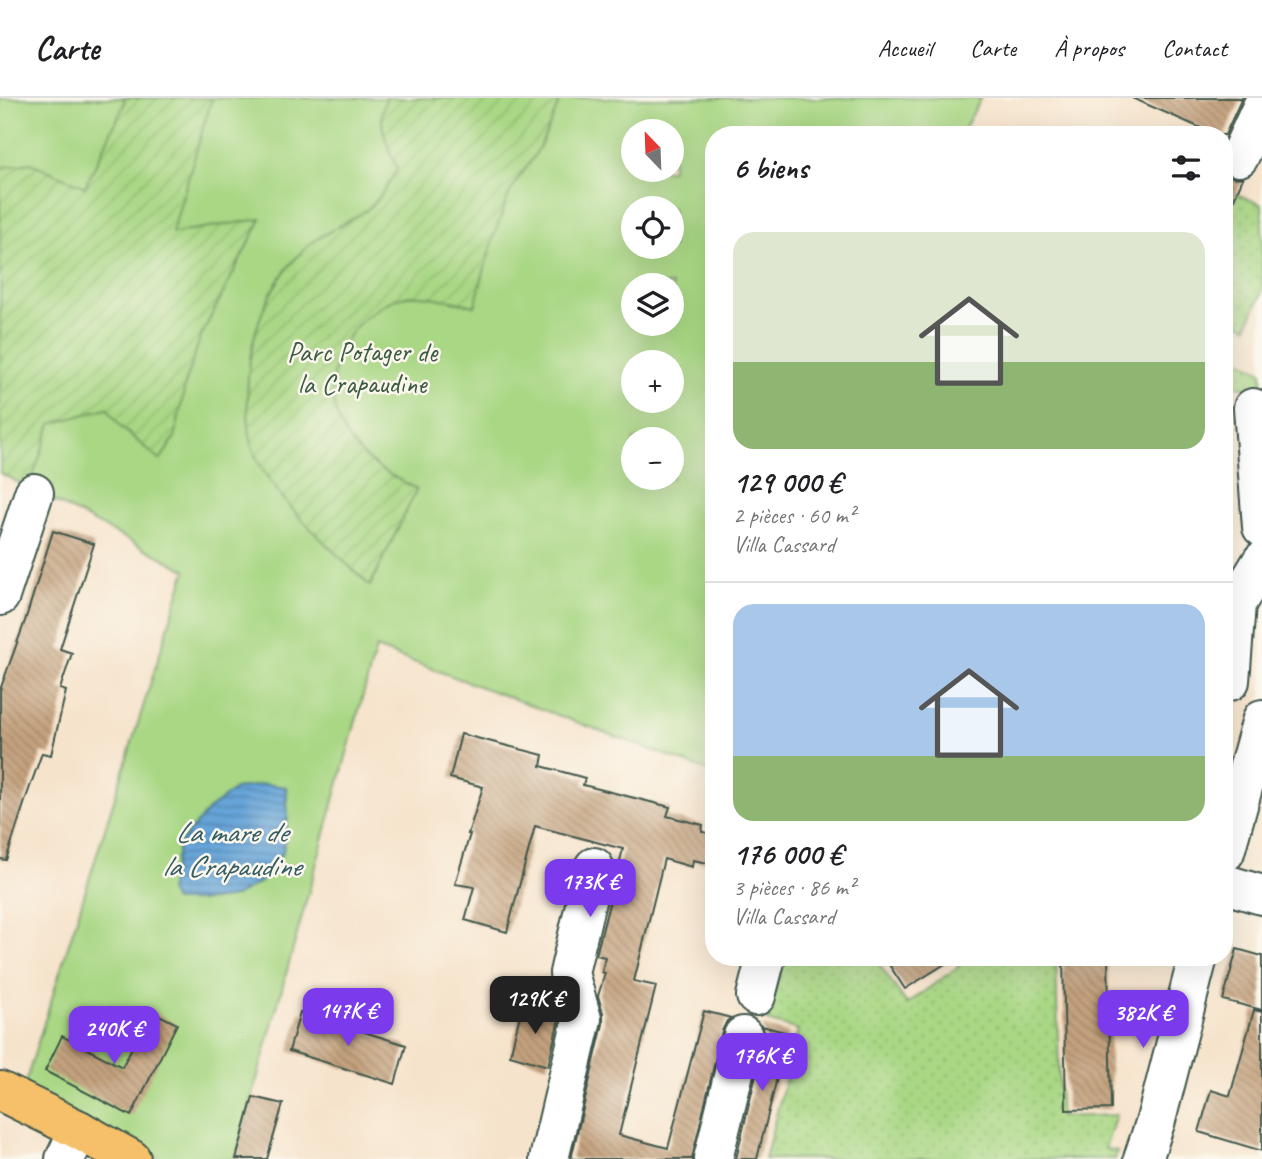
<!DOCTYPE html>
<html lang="fr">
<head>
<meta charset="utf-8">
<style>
	body { margin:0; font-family:Caveat,sans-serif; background:#f6f6f6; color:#202124; height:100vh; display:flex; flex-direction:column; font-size:26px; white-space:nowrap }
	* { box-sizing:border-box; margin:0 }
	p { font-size:23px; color:#757577 }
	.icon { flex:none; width:38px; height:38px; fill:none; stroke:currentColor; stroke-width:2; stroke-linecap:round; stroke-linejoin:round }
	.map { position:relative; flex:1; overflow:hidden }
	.details { position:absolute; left:705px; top:28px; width:528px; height:840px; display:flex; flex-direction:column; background:#fff; border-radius:28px; box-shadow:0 7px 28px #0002 }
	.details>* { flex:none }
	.needle { width:46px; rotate:337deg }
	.controls { position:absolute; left:621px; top:21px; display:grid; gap:14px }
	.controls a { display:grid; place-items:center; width:63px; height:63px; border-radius:50%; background:#fff; box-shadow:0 7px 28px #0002; font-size:35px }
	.price { position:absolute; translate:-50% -60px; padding:0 16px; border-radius:14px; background:#7c3aed; color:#fff; font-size:23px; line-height:46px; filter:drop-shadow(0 2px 4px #0008) }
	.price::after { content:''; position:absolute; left:50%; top:42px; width:21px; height:16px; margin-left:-10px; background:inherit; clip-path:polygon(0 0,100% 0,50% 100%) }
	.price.current { background:#222; color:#fff }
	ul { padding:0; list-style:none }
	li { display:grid; align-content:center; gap:14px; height:371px; padding:0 28px }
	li+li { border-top:2px solid #e0e0e0 }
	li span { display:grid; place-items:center; height:217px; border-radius:21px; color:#555 }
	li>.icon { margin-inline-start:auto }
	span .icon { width:126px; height:126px; fill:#fffc; stroke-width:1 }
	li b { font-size:30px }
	h2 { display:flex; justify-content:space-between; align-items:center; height:84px; padding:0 28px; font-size:30px }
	header { display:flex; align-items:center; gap:42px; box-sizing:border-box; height:98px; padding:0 35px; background:#fff; border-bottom:2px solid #e0e0e0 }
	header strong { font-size:33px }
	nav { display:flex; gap:38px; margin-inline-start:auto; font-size:24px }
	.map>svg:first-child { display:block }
</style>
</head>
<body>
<header>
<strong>Carte</strong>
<nav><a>Accueil</a><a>Carte</a><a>À propos</a><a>Contact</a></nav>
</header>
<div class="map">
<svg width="1262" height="1061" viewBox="0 0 1262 1061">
	<defs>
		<pattern id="grass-dots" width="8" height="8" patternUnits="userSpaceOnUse" patternTransform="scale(1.75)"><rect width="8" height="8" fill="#a9d784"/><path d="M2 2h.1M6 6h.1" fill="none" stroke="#91b973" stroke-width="1.8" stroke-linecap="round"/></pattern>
		<pattern id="garden-furrows" width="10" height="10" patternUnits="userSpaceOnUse" patternTransform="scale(1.75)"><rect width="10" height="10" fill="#a9d784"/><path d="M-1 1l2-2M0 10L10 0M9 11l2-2" fill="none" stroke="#91b973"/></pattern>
		<pattern id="water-rules" width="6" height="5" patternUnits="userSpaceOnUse" patternTransform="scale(1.75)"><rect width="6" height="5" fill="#66a4d8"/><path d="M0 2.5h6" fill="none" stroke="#5387b0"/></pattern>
		<pattern id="building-back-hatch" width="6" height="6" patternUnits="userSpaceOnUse" patternTransform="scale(1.75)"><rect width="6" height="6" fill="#c5a27e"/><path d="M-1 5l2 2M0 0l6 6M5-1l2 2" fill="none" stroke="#9f8568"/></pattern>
	</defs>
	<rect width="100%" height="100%" fill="#fbf7ec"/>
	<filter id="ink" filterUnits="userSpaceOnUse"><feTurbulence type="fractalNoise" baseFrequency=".0143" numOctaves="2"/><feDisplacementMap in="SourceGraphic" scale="14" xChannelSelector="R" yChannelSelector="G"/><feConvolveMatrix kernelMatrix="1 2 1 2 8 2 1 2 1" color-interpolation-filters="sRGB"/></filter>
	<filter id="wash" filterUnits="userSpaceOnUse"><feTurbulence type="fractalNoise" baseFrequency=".00686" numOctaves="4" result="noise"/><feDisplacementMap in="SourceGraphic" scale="28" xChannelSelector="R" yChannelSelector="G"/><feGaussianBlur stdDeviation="1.57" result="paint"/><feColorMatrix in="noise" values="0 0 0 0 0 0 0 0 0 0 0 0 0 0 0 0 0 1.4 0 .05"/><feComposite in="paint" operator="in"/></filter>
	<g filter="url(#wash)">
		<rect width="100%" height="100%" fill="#f6e3cb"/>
		<!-- grass -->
		<path fill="url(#grass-dots)" stroke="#648a5c" stroke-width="2" d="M1225,91l37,16v87l-15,35 -22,-13z
			M1225,253l37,21v26l-3,-7 -34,-8z
			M784,859h90l33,47 52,-38 -3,-9h100l4,160 56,-2 -11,34 12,2 -2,8h-350l33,-129 -31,-9z"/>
		<!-- park -->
		<path fill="#a9d784" stroke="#648a5c" stroke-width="2" fill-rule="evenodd" d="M0,0h981l-20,37h-247v638l-338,-125 -141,511h-75l-136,-72 162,-517 -186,-97zM634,33h38v39h-38zM634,110h38v39h-38zM634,187h38v39h-38zM634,264h38v39h-38zM634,341h38v39h-38z"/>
		<!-- garden -->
		<path fill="url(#garden-furrows)" stroke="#648a5c" stroke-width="2" d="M125,0h87l-40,135 89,-14 -61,119 -15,47 -10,52 -15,23 -38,-32 -15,-20 -56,16 -22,64 -29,-15v-305l31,-5 54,24 38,-80z
			M387,0h174c-9,21 -17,44 -30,63 -9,13 -17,22 -23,36 -14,35 -24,72 -33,109 -21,-4 -53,-14 -74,-9 -10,3 -20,9 -28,15 -42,28 -54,85 -24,127 16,24 43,37 68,50l-47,97c-36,-35 -91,-82 -113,-127 -7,-14 -8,-31 -9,-46 -4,-61 12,-123 58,-165 17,-16 40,-24 59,-37 14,-10 24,-27 32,-42 -8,-21 -23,-49 -10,-71z"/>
		<!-- water -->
		<path fill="url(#water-rules)" stroke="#427086" stroke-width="2" d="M264,686l22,3 2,29 -5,36 -23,30 -26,15 -30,4h-30l-5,-10 10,-47 30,-35 26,-20z"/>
		<g id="blocks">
			<!-- building -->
			<path fill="url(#building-back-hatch)" d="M1132,0h110l-17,37h-8z
				M1225,75l6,4 12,1 -18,42z
				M53,433l41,13 -34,105 12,4 -12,36 6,2 -15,64 -9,-2 -16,45 -20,62 -6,-1v-169l25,-69z
				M461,636l82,21 -2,11 44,12 -2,7 87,22 -3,9 36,9 -1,7 12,2v7l-6,22 -15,-3 -1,7 -28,-8 -30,122 22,5 -37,149 49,13 36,-137 27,7 -4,3 -5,10 -30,128h-121l32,-135v-11l-5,-17 7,-23 -3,-1 3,-15 -9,-2 27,-106 -88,-23 -28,106 -42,-12 9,-33 -19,-3 15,-50h-2l15,-47 -33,-9z
				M1237,851l25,7v54l-39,-10z
				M884,859h72l-51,32z
				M1063,859h45l3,152 -45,1z
				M522,909l37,10v2l-11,47 -38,-11z
				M1254,912l8,2v139l-63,-19 12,-42 19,6z
				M151,913l26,13 -46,92 -86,-45 17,-35 60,31z
				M300,914l106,33 -11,39 -106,-33z
				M762,928l26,7 -31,126h-21l28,-118v-10z
				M253,999l30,7 -16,55h-31z"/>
		</g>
	</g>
	<g filter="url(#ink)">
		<use href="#blocks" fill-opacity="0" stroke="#3f564b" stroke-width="2"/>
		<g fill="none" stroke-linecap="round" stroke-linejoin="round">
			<defs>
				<path id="minor" d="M1239,59l23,-50
					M1253,310l9,119
					M0,498l34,-103
					M1230,583l6,-77 26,-43
					M1225,754l37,-133
					M1225,786l37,11
					M756,898l10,-39
					M65,1061l14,-29
					M549,1061l33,-140 -13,-46 25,-106
					M713,1061l30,-123
					M1143,1061l13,-39 42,-163"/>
				<path id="major" d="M0,993l79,39 52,29"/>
			</defs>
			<!-- minor casing -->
			<use href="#minor" stroke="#3f564b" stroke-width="42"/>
			<!-- major casing -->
			<use href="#major" stroke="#3f564b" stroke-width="42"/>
			<!-- minor -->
			<use href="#minor" stroke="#fff" stroke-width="38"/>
			<!-- major -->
			<use href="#major" stroke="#f6c06b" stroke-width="38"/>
		</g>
	</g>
	<g text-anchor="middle" stroke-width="5" stroke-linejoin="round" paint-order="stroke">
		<!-- park labels -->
		<g font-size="28" fill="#3b5c44" stroke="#fbf7ec">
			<text x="362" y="263">Parc Potager de<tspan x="362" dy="32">la Crapaudine</tspan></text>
		</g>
		<!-- water labels -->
		<g font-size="30" font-style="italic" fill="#345c65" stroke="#fbf7ec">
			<text x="231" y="744">La mare de<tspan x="231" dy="34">la Crapaudine</tspan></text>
		</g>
	</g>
</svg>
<div class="controls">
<a><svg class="needle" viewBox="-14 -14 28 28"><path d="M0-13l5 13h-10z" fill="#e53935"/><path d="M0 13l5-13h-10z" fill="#757577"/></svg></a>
<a><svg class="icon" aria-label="locate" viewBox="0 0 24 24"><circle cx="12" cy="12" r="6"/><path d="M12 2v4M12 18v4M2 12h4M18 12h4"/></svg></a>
<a><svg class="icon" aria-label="layers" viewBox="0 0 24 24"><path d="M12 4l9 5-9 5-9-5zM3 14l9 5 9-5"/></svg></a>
<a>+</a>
<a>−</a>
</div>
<b class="price" style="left:590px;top:821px">173K €</b>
<b class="price current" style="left:535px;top:938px">129K €</b>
<b class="price" style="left:348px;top:950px">147K €</b>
<b class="price" style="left:1143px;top:952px">382K €</b>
<b class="price" style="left:114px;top:968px">240K €</b>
<b class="price" style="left:762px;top:995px">176K €</b>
<section class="details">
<h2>6 biens<svg class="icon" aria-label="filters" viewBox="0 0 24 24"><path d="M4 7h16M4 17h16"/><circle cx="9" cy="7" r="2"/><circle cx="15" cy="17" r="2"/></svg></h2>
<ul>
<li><span style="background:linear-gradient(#dfe7d0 60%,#8fb573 0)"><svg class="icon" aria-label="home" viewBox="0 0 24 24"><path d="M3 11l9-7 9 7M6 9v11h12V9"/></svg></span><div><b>129 000 €</b><p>2 pièces · 60 m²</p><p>Villa Cassard</p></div></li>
<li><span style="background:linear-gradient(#a9c7e8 70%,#8fb573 0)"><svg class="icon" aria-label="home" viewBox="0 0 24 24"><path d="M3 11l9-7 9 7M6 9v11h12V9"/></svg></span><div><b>176 000 €</b><p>3 pièces · 86 m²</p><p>Villa Cassard</p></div></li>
</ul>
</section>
</div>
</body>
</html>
